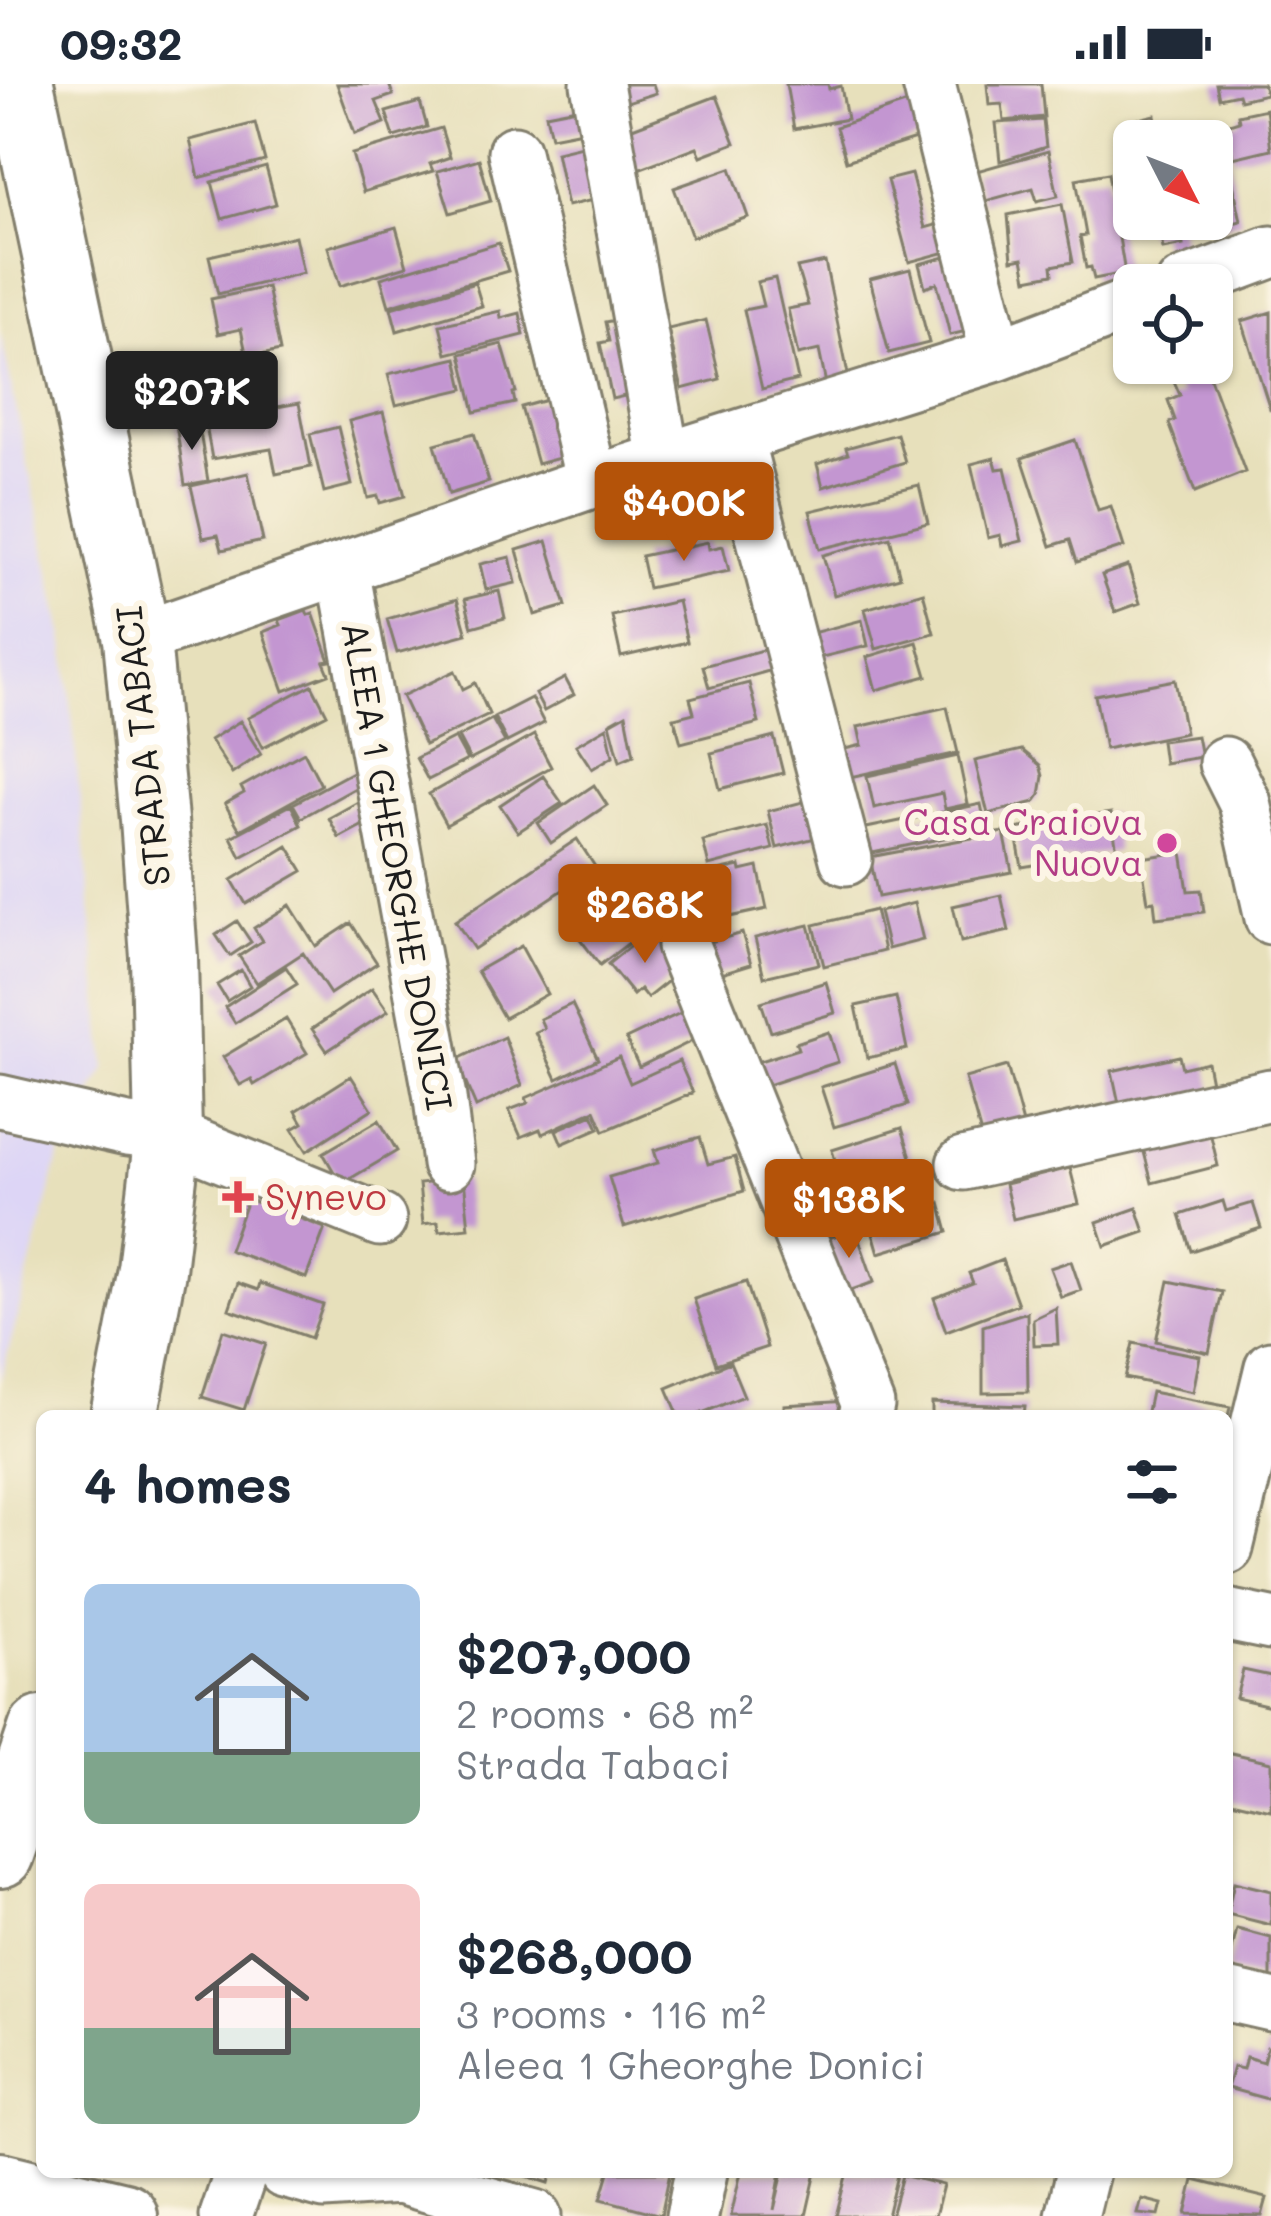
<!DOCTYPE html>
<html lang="en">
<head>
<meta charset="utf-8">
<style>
	body { margin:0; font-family:Mali,sans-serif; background:#f2f2f3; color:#1f2937; height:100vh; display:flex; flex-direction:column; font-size:45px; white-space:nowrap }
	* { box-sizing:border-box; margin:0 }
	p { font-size:39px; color:#747a83 }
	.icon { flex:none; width:66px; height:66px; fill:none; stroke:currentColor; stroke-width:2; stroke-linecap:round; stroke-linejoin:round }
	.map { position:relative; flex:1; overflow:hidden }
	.panel { position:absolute; left:36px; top:1326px; width:1197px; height:768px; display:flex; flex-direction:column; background:#fff; border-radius:18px; box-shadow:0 3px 9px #0004 }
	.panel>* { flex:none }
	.needle { width:78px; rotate:132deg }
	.buttons { position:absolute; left:1113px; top:36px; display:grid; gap:24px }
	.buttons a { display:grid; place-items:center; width:120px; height:120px; border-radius:18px; background:#fff; box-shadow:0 3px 9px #0004; font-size:60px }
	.price { position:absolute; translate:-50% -102px; padding:0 27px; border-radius:12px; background:#b45309; color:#fff; font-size:39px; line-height:78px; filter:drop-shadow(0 3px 6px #0008) }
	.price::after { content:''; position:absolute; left:50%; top:72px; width:36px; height:27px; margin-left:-18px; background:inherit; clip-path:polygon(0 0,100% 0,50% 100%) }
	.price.active { background:#222; color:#fff }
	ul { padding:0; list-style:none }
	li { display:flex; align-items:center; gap:36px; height:300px; padding:0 48px }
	li span { display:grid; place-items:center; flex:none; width:336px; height:240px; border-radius:18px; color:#555 }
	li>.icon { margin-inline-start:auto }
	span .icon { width:144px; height:144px; fill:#fffc; stroke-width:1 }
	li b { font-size:51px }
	h2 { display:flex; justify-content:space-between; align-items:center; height:144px; padding:0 48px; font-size:51px }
	.status { display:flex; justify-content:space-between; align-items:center; height:84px; padding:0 60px; background:#fff; direction:ltr }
	.status svg { height:33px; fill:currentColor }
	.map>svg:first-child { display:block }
</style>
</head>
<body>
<div class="status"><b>09:32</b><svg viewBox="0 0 49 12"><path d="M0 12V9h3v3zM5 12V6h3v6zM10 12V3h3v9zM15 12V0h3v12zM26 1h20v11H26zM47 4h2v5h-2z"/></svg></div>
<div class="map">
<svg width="1271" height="2132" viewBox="0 0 1271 2132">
	<rect width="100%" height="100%" fill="#fcf5e5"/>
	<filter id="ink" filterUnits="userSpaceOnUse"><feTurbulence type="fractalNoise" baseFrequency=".00833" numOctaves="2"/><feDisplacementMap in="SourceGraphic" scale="24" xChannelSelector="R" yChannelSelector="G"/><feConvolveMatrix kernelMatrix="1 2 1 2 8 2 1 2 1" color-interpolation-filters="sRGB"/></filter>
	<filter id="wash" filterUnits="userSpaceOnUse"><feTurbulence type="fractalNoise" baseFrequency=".004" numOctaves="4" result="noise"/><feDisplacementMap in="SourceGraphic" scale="48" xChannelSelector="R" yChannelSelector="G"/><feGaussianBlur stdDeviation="2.7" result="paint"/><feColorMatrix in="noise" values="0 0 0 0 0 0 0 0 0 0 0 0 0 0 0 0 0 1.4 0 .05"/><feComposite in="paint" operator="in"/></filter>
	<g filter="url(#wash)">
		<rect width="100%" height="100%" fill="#e7e0bb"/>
		<!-- built -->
		<path fill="#ddd5f6" d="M0,247l65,313 41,425 -44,76 -62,237z"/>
		<g id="blocks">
			<!-- building -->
			<path fill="#c396d1" d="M337,0h52l4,11 -17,6 9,22 -30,11z
				M615,0h38l3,9 -35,11z
				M786,0h42l1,5 12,-3 6,33 -53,10z
				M987,0h54l3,33 -40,4 -2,-17 -13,1z
				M1216,0h47l3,10 -26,6 -2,-6 -19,4z
				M717,12l18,47 -34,13 -4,-9 -64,24 -14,-38z
				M914,17l11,35 -79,25 -10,-34z
				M420,18l7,25 -33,10 -8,-25z
				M587,22l5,23 -41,8 -5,-23z
				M1266,25l5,40 -38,9 -7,-33 13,-4 -1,-6z
				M1155,31l6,26h-25l-1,-21z
				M1043,36l3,27 -46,14 -4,-38z
				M255,39l10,38 -66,17 -9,-38z
				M441,44l9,29 -20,7 3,7 -70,21 -11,-38z
				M1222,48l19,89 -31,8 2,-88 -21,-2z
				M594,59l12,54 -39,9 -11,-54z
				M1048,67l10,45 -21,5 -4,-13 -51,14 -9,-30z
				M479,75l12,42 -41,12 -13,-42z
				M266,83l10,37 -54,15 -10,-37z
				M731,84l17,49 -56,20 -18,-49z
				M1108,89l17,100 -31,6 -3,-12 -5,1 -6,-32 6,-1 -10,-56z
				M911,90l14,54 22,-6 7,28 -45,12 -22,-82z
				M1062,120l11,58 -21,4 1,8 -26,5 -4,-21 -11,2 -4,-45z
				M1144,135h34l5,26 -20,4 -3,-17 -12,3z
				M396,143l11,39 -67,20 -12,-39z
				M295,152l8,37 -85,21 -9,-38z
				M499,159l9,28 -119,35 -8,-28z
				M956,170l19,75 -25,6 -13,-52 -12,4 -6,-23z
				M825,178l24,117 -23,5 -7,-34 -21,5 -10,-46 20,-4 -11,-37z
				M910,185l19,74 -40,10 -19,-74z
				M775,194l23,102 -36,9 -18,-79 19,-4 -6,-24z
				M475,199l7,23 -85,25 -6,-23z
				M267,203l13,64 -33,7 -6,-29 -23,5 -7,-35z
				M500,227l1,7 19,-5 4,22 -77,19 -7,-29z
				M1271,228v96l-1,1 -28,-88z
				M626,234l16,74 -30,7 -12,-56 9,-2 -4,-19z
				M706,236l14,59 -38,10 -14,-60z
				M502,260l14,48 -3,1 2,10 -40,9 -14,-58z
				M457,274l7,31 -68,16 -8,-31z
				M1206,283l39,105 -50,20 -26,-69 6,-3 -7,-20 12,-5 -7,-16z
				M550,315l17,57 -30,8 -16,-57z
				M299,319l12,64 -35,7 -5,-25 -59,10 -7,-39z
				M383,328l22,84 -25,7 -2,-7 -10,2 -19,-77z
				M198,336l10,61 -23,4 -9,-61z
				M338,343l14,58 -28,7 -14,-58z
				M474,349l15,49 -40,12 -14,-50z
				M897,350l8,28 -82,25 -6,-23 31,-10 -2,-6z
				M1075,356l23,70 13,-4 13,41 -47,15 -7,-22 -19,6 -29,-88z
				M994,374l3,11 8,-1 17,73 -20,5 -2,-11 -12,3 -17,-74z
				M248,389l15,68 -41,9 -4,-15 -15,3 -12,-52z
				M919,401l9,38 -108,26 -10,-38z
				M721,410l8,35 -59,13 -8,-34z
				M890,453l10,40 -66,18 -11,-40z
				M547,457l19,65 -31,9 -18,-65z
				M708,458l1,7 14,-3 6,25 -81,17 -7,-32z
				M510,473l6,26 -30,7 -6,-26z
				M1128,482l12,37 -25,9 -13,-37z
				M499,507l6,27 -33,9 -7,-28z
				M923,508l11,41 -58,16 -11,-40z
				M457,515l10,35 -70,19 -10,-34z
				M678,517l9,41 -66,15 -9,-41z
				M306,526l2,5 5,-2 17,48 -6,1 5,12 -45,17 -21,-59 18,-7 -2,-5z
				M862,536l6,26 -50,12 -6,-25z
				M917,558l10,34 -51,14 -9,-33z
				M777,562l6,21 -74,21 -6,-22z
				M455,587l8,18 12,-6 14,31 -64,31 -23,-49z
				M565,594l9,17 -30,16 -9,-17z
				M1175,596l10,53 -80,16 -10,-54z
				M749,599l10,40 -78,20 -7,-25 20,-5 -4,-15z
				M312,601l15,29 -64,33 -15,-29z
				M531,614l13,25 -37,19 -13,-25z
				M947,623l11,46 -117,26 -5,-28 26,-6 -4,-18z
				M626,630l8,41 -14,6 -10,-38z
				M492,635l13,23 -35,18 -12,-23z
				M240,637l21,33 -29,20 -22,-34z
				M607,643l6,29 -21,13 -16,-24z
				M534,651l17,32 -105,58 -17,-31z
				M1197,652l4,21 -37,6 -3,-22z
				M774,653l9,36 -63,16 -9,-36z
				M455,654l12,22 -39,20 -12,-22z
				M1022,666l18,15 3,11 -3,19 -5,7 -47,12 -13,-53z
				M304,668l17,33 -81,45 -15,-26 19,-11 -3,-6z
				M958,672l10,48 -23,5 -3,-16 -68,15 -7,-32z
				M356,686l1,17 -56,31 -8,-14z
				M543,692l19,27 -44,29 -18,-27z
				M594,701l13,20 -56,38 -13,-20z
				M814,715l9,37 -46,12 -9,-37z
				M358,718l11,20 -30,16 -10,-20z
				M981,720l5,25 -118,25 -6,-25z
				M291,721l10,20 -60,32 -10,-20z
				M1111,729l6,38 -95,16 -7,-38z
				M767,741l6,24 -64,17 -6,-25z
				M1004,748l8,40 -134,25 -8,-40z
				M577,755l19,29 -122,81 -19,-28z
				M288,762l15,25 -57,33 -14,-24z
				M1182,768l6,39 13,-1 3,22 -48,6 -2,-17 -6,1 -7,-44z
				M740,782l1,5 17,-4 9,42 -79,17 -11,-46z
				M636,806l23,30 -59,45 -23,-30z
				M1001,811l8,36 -48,11 -8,-36z
				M914,819l9,37 -35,9 -9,-37z
				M290,821l26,41 35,-23 26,40 -47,31 -27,-41 -46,30 -18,-27 23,-15 -8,-13z
				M875,826l9,41 -60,15 -10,-41z
				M237,837l14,21 -21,14 -14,-21z
				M809,841l10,39 -55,13 -9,-39z
				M650,846l32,40 -35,28 -7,-9 -7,6 -25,-31z
				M742,849l9,31 -49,15 -9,-32z
				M521,862l26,48 -43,24 -27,-47z
				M286,883l11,17 -62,39 -10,-16z
				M241,886l9,16 -23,15 -10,-16z
				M826,898l9,31 -64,19 -10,-30z
				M372,904l16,23 -61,40 -15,-22z
				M896,913l11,52 -40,9 -11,-52z
				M572,920l26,55 -41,20 -22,-47 9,-4 -4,-9z
				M691,924l13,27 -65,32 -13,-28z
				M286,935l21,34 -53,32 -3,-6 -11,6 -17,-28z
				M829,948l9,30 -83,27 -8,-24 51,-16 -2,-6z
				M504,953l18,48 -46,22 -20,-47z
				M1179,972l3,12 25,-6 6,31 -92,20 -9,-42z
				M619,973l11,26 49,-22 14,32 -89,38 -9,-21 -53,24 -2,-5 -19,8 -12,-27 19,-7 -2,-5z
				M895,980l13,41 -74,22 -13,-40z
				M1007,982l16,58 -42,11 -16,-57z
				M351,992l21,33 -65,42 -14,-22 10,-6 -7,-12z
				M593,1030l6,14 -37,16 -6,-14z
				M379,1036l18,31 -56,33 -18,-31z
				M902,1044l13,42 -71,22 -12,-42z
				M1210,1048l8,34 -66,17 -9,-35z
				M700,1053l8,27 27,-7 9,34 -120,36 -15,-50 49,-14 -4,-13z
				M1070,1084l9,36 -66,15 -8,-35z
				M464,1095l5,49 -30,3 -1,-9 -15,2 -4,-40z
				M925,1100l7,21 8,-2 8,29 -69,21 -15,-51z
				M247,1116l48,12 -1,4 31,12 -19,50 -77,-28z
				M1223,1117l3,10 27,-8 8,25 -70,23 -11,-36z
				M1137,1124l8,24 -40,14 -8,-24z
				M855,1144l19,54 -31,11 -19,-53z
				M1002,1176l16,44 -72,27 -12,-33 39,-15 -4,-10z
				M1071,1177l10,29 -20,7 -11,-29z
				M1169,1197l53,11 -13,61 -53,-12z
				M746,1198l21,65 -51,17 -22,-65z
				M238,1199l20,7 2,-7 63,22 -12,33 -82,-29z
				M1056,1224l2,36 -24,1 -1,-26z
				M1027,1228l1,80 -45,1v-67z
				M223,1246l43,14 -22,66 -42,-13z
				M1133,1259l67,13 -7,36 -68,-14z
				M730,1278l14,34 -49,20h-16l-12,-28z
				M1151,1308l79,15 -2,9h-82z
				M849,1317l1,15h-66v-11z
				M932,1319l93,3 -1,10h-92z
				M1243,1586l28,6v30l-35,-8z
				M1227,1668l44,10v48l-44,-10z
				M1234,1798l37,9v34l-44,-11z
				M1237,1845l34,9v44l-44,-11z
				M1267,1963l4,1v52l-44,-12 6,-21 10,2 3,-12 17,5z
				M514,2088h38l-3,11z
				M609,2088h61l-9,43 -60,-16z
				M741,2088h40l-7,38 9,-38h33l-10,44h-75z
				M847,2088l50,3 -10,41h-51z
				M902,2091l41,10 -8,31h-44z
				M1194,2096l73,18 -5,18 -76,-2z
				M1142,2115l20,5 -3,12 -21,-2z"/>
		</g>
	</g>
	<g filter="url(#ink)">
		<use href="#blocks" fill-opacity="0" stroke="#827e6c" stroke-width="3"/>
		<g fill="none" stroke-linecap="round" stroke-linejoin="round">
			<defs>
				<path id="minor" d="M597,0l67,376
					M929,0l68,271
					M514,68l78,330
					M1182,201l89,-33
					M737,355l109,420
					M343,485l97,529 8,66
					M137,555l455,-157 405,-127 137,-52
					M1225,679l20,40 26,115
					M683,862l185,459 -3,11
					M0,1017l127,29 41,4 212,86
					M963,1080l308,-69
					M1227,1464l44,-181
					M1227,1531l44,9
					M1227,1911l44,10
					M284,2088l40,11 75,-5 136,38
					M226,2132l15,-44
					M692,2132l9,-44
					M1072,2132l11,-44"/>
				<path id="major" d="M20,0l117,555 17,181 10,137 4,177 -16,136 -28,146
					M0,1770l42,-124
					M0,2102l124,30"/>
			</defs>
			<!-- minor casing -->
			<use href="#minor" stroke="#827e6c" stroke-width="57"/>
			<!-- major casing -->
			<use href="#major" stroke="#827e6c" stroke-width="72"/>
			<!-- minor -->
			<use href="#minor" stroke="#fff" stroke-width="51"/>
			<!-- major -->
			<use href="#major" stroke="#fff" stroke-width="66"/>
		</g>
	</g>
	<!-- markers -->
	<circle fill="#d1479c" stroke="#fcf5e5" stroke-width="4.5" cx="1167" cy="759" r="12"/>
	<path fill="#e0444e" stroke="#fcf5e5" stroke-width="4.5" d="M232 1095h12v12h12v12h-12v12h-12v-12h-12v-12h12z"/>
	<g text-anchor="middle" stroke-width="12" stroke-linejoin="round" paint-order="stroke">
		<!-- street labels -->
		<g font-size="36" fill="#1c1c1c" stroke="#fcf5e5">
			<text transform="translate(143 662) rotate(-96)" y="13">STRADA TABACI</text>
			<text transform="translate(397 782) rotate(80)" y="13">ALEEA 1 GHEORGHE DONICI</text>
		</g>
		<!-- hotel labels -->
		<g font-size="36" fill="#b23c85" stroke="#fcf5e5" text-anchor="end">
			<text x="1143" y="751">Casa Craiova<tspan x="1143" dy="41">Nuova</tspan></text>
		</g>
		<!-- health labels -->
		<g font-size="36" fill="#be3a42" stroke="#fcf5e5" text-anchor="start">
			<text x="265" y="1126">Synevo</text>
		</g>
	</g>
</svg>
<div class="buttons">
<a><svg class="needle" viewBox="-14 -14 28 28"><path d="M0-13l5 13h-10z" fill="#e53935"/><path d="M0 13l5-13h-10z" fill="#747a83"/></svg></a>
<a><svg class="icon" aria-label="locate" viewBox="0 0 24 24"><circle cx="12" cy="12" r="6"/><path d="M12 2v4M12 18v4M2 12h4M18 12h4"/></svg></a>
</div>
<b class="price active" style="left:192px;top:369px">$207K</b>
<b class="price" style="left:684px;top:480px">$400K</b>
<b class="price" style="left:645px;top:882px">$268K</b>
<b class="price" style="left:849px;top:1177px">$138K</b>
<section class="panel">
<h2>4 homes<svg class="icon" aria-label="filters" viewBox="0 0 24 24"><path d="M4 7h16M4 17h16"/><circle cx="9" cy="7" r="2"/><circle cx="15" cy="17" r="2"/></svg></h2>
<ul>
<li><span style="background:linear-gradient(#a9c7e8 70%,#7fa58c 0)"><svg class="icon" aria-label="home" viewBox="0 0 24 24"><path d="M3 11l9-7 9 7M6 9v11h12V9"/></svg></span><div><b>$207,000</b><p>2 rooms · 68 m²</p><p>Strada Tabaci</p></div></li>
<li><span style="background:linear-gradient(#f6c9c9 60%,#7fa58c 0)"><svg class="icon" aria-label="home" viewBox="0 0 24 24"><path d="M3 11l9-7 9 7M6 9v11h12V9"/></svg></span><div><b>$268,000</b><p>3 rooms · 116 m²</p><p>Aleea 1 Gheorghe Donici</p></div></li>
</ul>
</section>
</div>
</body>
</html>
